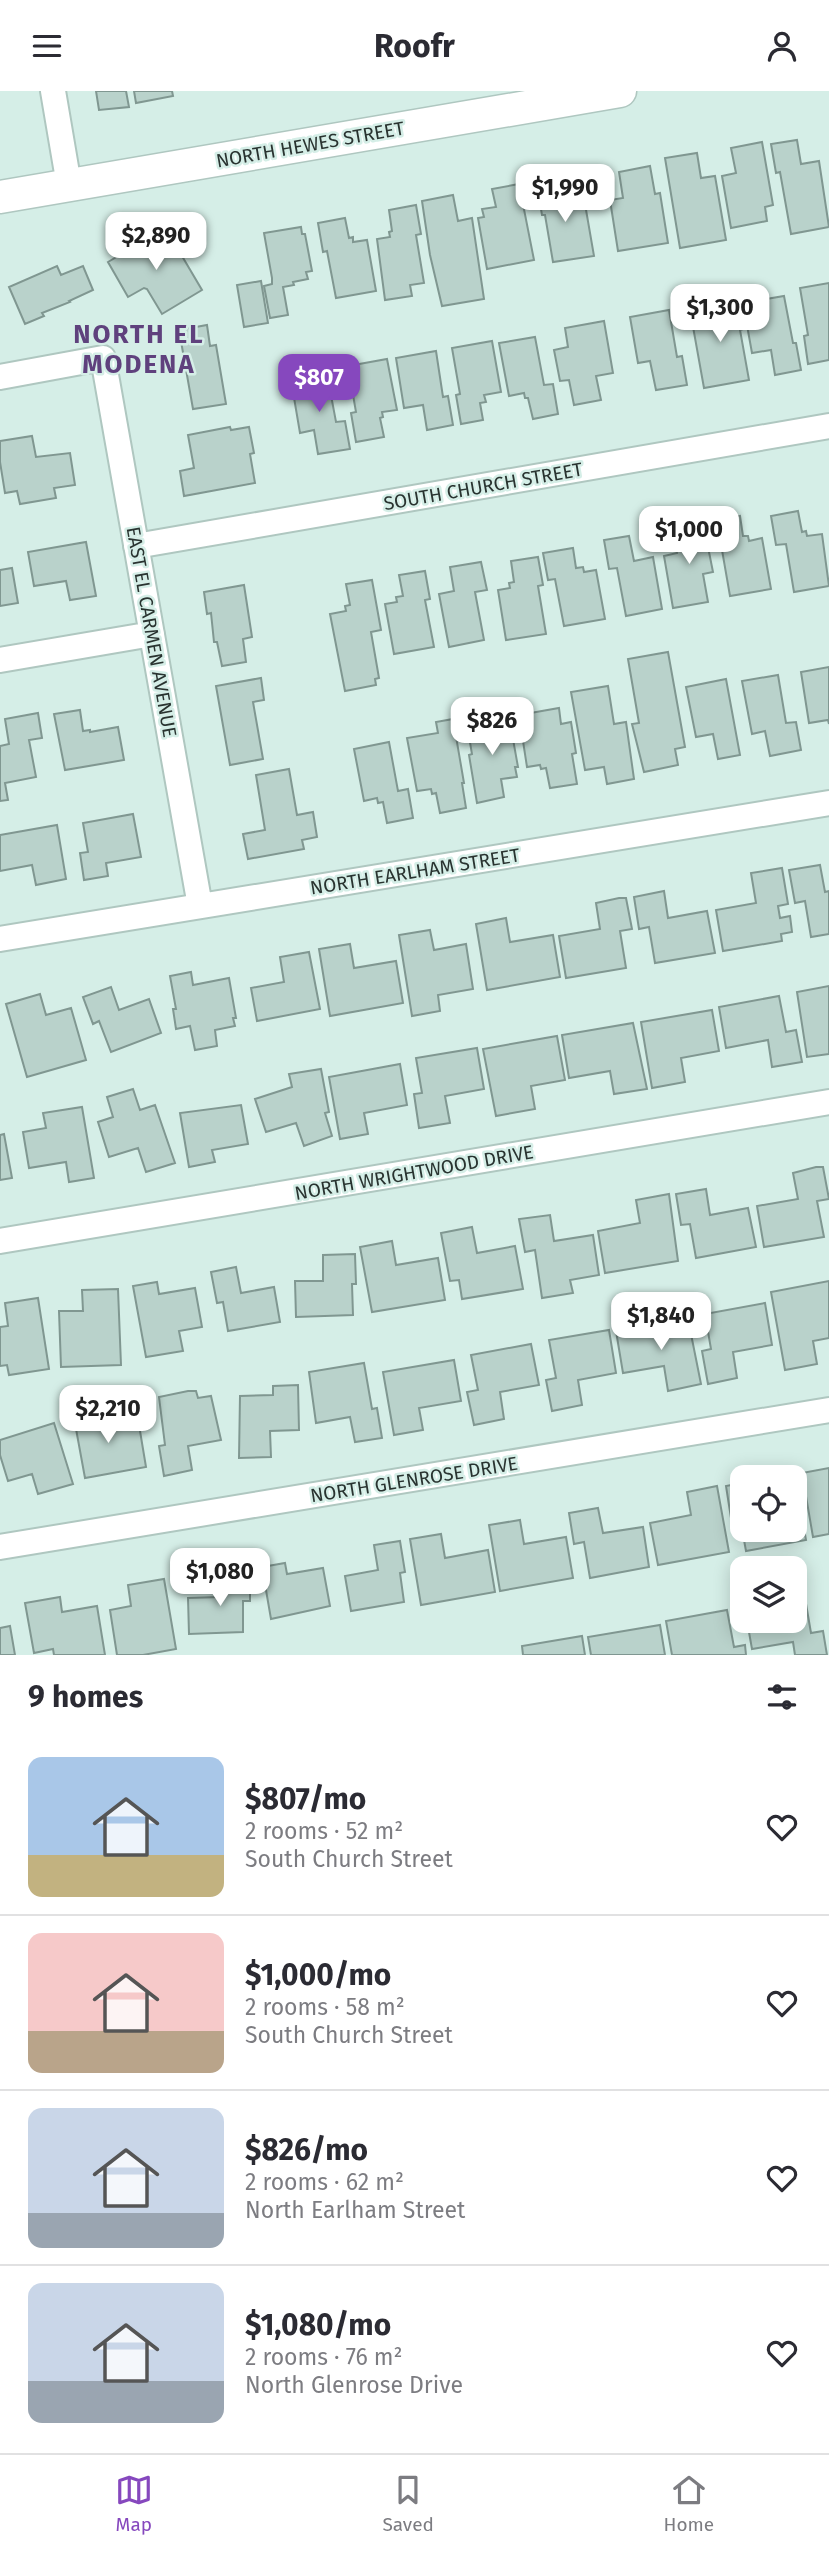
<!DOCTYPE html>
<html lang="en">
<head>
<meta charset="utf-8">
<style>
	body { margin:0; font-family:"Fira Sans",sans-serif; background:#f2f2f3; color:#2b2b33; height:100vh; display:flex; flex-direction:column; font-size:26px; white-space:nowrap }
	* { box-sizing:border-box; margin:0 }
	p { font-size:23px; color:#7c7c81 }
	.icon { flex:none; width:38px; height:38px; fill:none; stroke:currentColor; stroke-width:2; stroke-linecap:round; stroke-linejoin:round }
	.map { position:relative; height:1564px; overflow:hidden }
	.details { display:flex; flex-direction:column; background:#fff; flex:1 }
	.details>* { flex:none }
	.controls { position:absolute; left:730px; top:1374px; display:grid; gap:14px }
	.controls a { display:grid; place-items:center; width:77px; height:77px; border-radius:14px; background:#fff; box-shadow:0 4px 18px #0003; font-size:35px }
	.price { position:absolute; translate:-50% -60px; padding:0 16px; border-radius:14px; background:#fff; color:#222; font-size:23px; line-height:46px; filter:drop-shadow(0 2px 4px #0008) }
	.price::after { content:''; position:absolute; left:50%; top:42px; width:21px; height:16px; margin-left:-10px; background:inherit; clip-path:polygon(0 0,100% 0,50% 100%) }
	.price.active { background:#8648be; color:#fff }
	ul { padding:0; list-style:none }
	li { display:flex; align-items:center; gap:21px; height:175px; padding:0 28px }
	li+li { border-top:2px solid #e1e1e2 }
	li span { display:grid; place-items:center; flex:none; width:196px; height:140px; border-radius:14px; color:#555 }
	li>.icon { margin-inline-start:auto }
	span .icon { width:84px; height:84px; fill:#fffc; stroke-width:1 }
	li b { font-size:30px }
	h2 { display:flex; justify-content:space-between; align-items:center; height:84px; padding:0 28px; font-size:30px }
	header { display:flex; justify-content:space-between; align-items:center; height:91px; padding:0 28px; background:#fff; font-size:32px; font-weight:700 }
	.tabs { display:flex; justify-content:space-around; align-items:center; height:98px; border-top:2px solid #e1e1e2; background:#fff; font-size:19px; color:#7c7c81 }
	.tabs a { display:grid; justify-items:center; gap:4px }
	.tabs .active { color:#8648be }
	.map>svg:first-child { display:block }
</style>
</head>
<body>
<header><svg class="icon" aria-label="menu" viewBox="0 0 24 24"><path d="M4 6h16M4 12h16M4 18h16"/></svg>Roofr<svg class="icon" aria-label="person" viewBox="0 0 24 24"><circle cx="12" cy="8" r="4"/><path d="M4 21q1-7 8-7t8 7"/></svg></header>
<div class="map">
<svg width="829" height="1564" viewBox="0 0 829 1564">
	<rect width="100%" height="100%" fill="#d5eee7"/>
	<!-- building -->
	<path fill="#b9d2cb" stroke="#809791" stroke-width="2" d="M96,0h30l3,16 -30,3z
		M134,0h38l1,5 -37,7z
		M797,49l4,24 18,-3 10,66 -38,7 -11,-62 -4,1 -5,-29z
		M762,51l11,63 -8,2 2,14 -36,7 -9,-52 14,-3 -5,-25z
		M697,62l4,25 14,-2 11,64 -46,8 -15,-90z
		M650,75l5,28 5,-1 8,50 -50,8 -8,-51 13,-2 -4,-26z
		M563,91l4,20h4l1,4 13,-2 9,52 -41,6 -8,-47h-3l-5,-29z
		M519,93l15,76 -47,9 -9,-51 6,-1 -2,-8 14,-2 -4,-18z
		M453,104l5,26 14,-3 12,81 -42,7 -12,-51 -8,-54z
		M416,114l5,29 -5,1 8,48 -14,2 2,11 -27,4 -8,-61 13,-2 -1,-5 3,-1 -3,-21z
		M345,127l4,20 4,-1v5l14,-2 9,51 -40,7 -9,-47 -4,1 -5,-29z
		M301,136l1,7h3l7,37 -6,1 2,7 -15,3 1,3 -11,2 5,28 -18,3 -6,-32 8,-2v-6l-8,-45z
		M169,143l33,56 -40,24 -15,-25 -3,-1 -16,9 -20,-35 39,-23z
		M57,175l4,9 22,-9 10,24 -24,11 1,1 -28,11 2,3 -19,8 -16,-37z
		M261,190l7,42 -24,4 -7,-42z
		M829,192v77l-21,4 -4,-28 4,-1 -8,-47z
		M784,205l9,47h3l5,27 -26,5 -4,-25 -19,3 -9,-50z
		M739,211l4,27 -3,1 9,50 -45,8 -14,-78z
		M669,219l8,47 5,-1 5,29 -31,5 -6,-29 -12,2 -8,-46z
		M604,230l9,52 -17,3 5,24 -27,5 -5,-25 -9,1 -6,-31 14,-3 -3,-19z
		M207,234l3,21 6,-1 10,59 -33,5 -14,-79z
		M535,246l9,48 9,-1 5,30 -25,5 -5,-21h-3l-1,-5 -15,3 -10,-53z
		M492,250l9,51 -17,3 2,7 -6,1 3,17 -22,4 -5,-29 4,-1 -8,-46z
		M436,260l7,46 5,-1 5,29 -26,5 -4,-25 -19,3 -8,-50z
		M387,268l10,51 -15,2 1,5 -3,1 4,19 -28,5 -5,-29 5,-1 -8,-46z
		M327,283l9,48 9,-1 5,28 -32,5 -4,-24 -14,3 -9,-53z
		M230,336l1,3 18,-3 5,26 -4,1 5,29 -71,13 -4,-25 14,-3 -6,-33z
		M32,345l4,21 34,-4 5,32 -21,3 2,10 -36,6 -3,-13 -12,2 -5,-31v-21z
		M798,420l4,21 4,-1 1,5 15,-2 7,52 -35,6 -8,-48 -10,1 -5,-29z
		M740,425l3,20h5l1,5 13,-3 9,51 -41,7 -8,-46h-4l-5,-30z
		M703,431l10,50 -10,2 5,28 -35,6 -9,-52 13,-3 -4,-25z
		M629,445l5,25 19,-4 9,52 -36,7 -9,-48 -8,1 -5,-29z
		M86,451l10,54 -26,4 -4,-19 -32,5 -6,-34z
		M573,457l3,20 7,-1 1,5 12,-2 9,49 -41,7 -9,-47 -7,1 -5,-27z
		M538,466l5,28 -5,1 8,48 -40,6 -8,-50 12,-2 -1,-5 5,-1 -3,-21z
		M481,471l6,28 -12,2 9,48 -35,7 -10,-53 15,-3 -4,-24z
		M12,477l6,35 -18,3v-36z
		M425,480l5,28 -5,1 9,47 -40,7 -9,-50 12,-2 -1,-5 7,-1 -4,-21z
		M372,489l9,50 -10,2 8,46 -4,1 1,6 -31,6 -15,-77 16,-3 -1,-5 5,-1 -4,-21z
		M244,494l8,52 -9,2 3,23 -24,4 -5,-24h-3l-3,-29 -4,1 -3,-22z
		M668,561l17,95 -10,2 3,16 -34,7 -12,-48 7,-1 -11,-64z
		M829,576v57l-1,-4 -19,3 -8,-51z
		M778,584l8,48 10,-1 5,28 -31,6 -5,-25 -13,3 -10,-53z
		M261,587l3,22 -11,2 10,57 -33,6 -14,-79z
		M726,588l14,76 -22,4 -5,-25 -17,3 -10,-50z
		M608,595l6,38 12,-2 8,57 -27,5 -3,-17 -19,3 -14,-78z
		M559,617l2,16 10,-2 5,31 -4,1 5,30 -27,4 -4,-20 -5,1 -1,-4 -13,2 -8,-52z
		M80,619l3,21 7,-1v2l28,-5 6,33 -59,10 -11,-56z
		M38,622l4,25 -13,2 7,37 -31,6 3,17 -8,1v-55l9,-2 -4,-25z
		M509,626l9,50h-3l2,10 -16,2 3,18 -27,6 -8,-48 3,-1 -5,-29z
		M453,628l11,64h-2l4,25 -26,5 -4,-20 -4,1 -1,-5 -14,2 -10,-53 31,-5 -2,-11z
		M389,651l9,49 10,-2 5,29 -26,5 -4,-21 -5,1 -1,-5 -13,3 -10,-52z
		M289,678l8,46 16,-3 4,25 -15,3 2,9 -56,10 -5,-25 22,-4 -9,-55z
		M133,723l8,43 -35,6 2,13 -24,4 -4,-27 8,-1 -5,-29z
		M57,734l9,54 -30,6 -4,-20 -32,6v-36z
		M820,774l5,27 4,-1v43l-18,3 -6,-36 -10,2 -6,-33z
		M782,777l6,36 -10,2 2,12 10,-2 2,16 -11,2 1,7 -59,10 -7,-41 40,-7 -5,-30z
		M664,800l4,27 39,-7 8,42 -60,10 -6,-36 -10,2 -5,-32z
		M619,807h7l6,31 -12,2 6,37 -60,10 -7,-42 41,-7 -4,-26z
		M506,827l4,24 43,-7 7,42 -73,13 -11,-66z
		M430,839l4,20 32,-6 7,45 -35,6 2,16 -28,5 -13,-81z
		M350,853l4,24 42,-7 7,42 -73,13 -11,-67z
		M309,861l11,57 -63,12 -6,-33 33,-6 -4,-25z
		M191,881l2,13 36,-7 7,40h-3l2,8 -20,4 2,16 -22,4 -5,-24 -14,3 -3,-20h3l-6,-33z
		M829,895v68l-22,3 -10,-65z
		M111,896l8,23 30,-11 12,34 -50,19 -12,-31 -6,3 -10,-27z
		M40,903l6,21 25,-7 15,52 -59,17 -21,-73z
		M779,905l7,36 10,-2 6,32 -30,5 -4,-27 -42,8 -7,-41z
		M712,919l7,41 -38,7 4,24 -33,6 -11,-66z
		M633,932l14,66 -33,5 -4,-23 -41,7 -7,-43z
		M557,945l8,44 -34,6 4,23 -39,7 -13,-67z
		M477,957l7,41 -39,7 5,27 -31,5 -5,-34 8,-1 -6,-35z
		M400,973l7,41 -43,8 4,21 -28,5 -11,-62z
		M321,978l8,43 -4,1 7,23 -28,10 -8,-23 -30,9 -11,-33 37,-12 -3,-13z
		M133,998l7,21 15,-5 20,58 -29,9 -8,-24 -29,9 -11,-35 15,-5 -6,-20z
		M241,1014l7,39 -36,6 3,12 -26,5 -9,-54z
		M82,1016l12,71 -25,4 -3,-20 -37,6 -6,-36 23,-4 -3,-15z
		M4,1043l8,44 -12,2v-45z
		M816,1076h7l6,32 -12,2 7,36 -60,10 -7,-41 41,-7 -5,-26z
		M706,1098l4,26 38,-7 8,39 -60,11 -6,-34 -9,1 -5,-31z
		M669,1103l9,67 -73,12 -7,-42 42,-8 -4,-23z
		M550,1124l4,26 39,-6 6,40 -29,5 3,13 -31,5 -7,-48 -10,2 -6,-33z
		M472,1136l5,26 38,-7 8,43 -61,10 -3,-19 -9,1 -9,-48z
		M392,1150l4,24 42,-7 7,42 -73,12 -12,-65z
		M355,1163l1,30h-4l1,31 -57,2 -1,-36h28v-26z
		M236,1176l5,26 33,-6 6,35 -52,9 -5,-29 -6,1 -6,-31z
		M829,1190v57l-16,3 4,23 -32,6 -14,-78z
		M157,1191l2,12 36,-6 7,39 -23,4 4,20 -37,6 -13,-71z
		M118,1198l3,76 -60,2 -2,-56h24l-1,-21z
		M38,1207l11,71 -40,6 -2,-10 -7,1v-39l8,-1 -3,-23z
		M765,1212l7,42 -39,7 4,26 -29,6 -6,-33 9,-2 -6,-35z
		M688,1228l13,65 -33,7 -4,-25 -41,7 -7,-42z
		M609,1239l7,43 -38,7 4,25 -30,6 -6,-31 10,-2 -7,-38z
		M531,1253l8,41 -39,7 4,27 -30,6 -7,-33 11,-2 -7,-35z
		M454,1269l7,41 -42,7 4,22 -29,5 -11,-63z
		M364,1272l8,46 5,-1 5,30 -27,4 -5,-25 -34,6 -7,-51z
		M298,1294l1,45 -29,1 1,26 -32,1 1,-62 33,-1v-9z
		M188,1300h8l2,7 13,-2 10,44 -33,6 4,24 -28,6 -5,-30 6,-1 -6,-48z
		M117,1320l3,17 19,-3 7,42 -61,11 -11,-60z
		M54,1332l19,61 -35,10 -6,-20 -24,7 -8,-26v-15z
		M829,1377v66l-16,3 -11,-64z
		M742,1392v45l-2,-12 -9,2 -5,-32z
		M717,1395l12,66 -71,13 -8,-42 41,-8 -4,-23z
		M794,1409h5l7,40 -60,11 -4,-22h52z
		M598,1417l5,25 40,-6 6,40 -59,11 -6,-36 -10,2 -5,-31z
		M520,1429l4,24 42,-7 7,41 -73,13 -11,-66z
		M441,1443l4,24 43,-8 7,42 -74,13 -11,-66z
		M400,1450l5,31 -5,1 4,29 -53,9 -6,-35 33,-6 -4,-25z
		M285,1472l2,11 36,-6 7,38 -59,13 -9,-52z
		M220,1486h30v24h-7v31l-54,2 -1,-36 32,-1z
		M164,1488l12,70 -33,6h-26l-7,-45 21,-4 -3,-21z
		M60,1506l2,15 35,-6 8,49h-51l-1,-6 -19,4 -9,-50z
		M805,1507l6,35 12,-2 4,24h-32l-2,-13 -41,7 -5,-28h47v-22z
		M727,1519l7,37 11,-2 1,10h-74l-6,-34z
		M660,1534l5,30h-74l-3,-18z
		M10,1535l5,29h-15v-27z
		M582,1545l3,19h-62l-1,-9z"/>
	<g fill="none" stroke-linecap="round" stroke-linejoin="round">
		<defs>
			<path id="minor" d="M53,0l16,94
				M0,286l103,-19 97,548
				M136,455l693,-120
				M0,569l152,-26
				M0,848l829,-136
				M0,1150l829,-139
				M0,1456l829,-137"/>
			<path id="major" d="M0,106l620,-106"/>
		</defs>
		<!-- minor casing -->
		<use href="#minor" stroke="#afc7c0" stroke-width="28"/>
		<!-- major casing -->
		<use href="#major" stroke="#afc7c0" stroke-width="35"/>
		<!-- minor -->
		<use href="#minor" stroke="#fff" stroke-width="24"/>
		<!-- major -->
		<use href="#major" stroke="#fff" stroke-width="32"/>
	</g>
	<g text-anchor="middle" stroke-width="5" stroke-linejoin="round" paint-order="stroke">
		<!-- street labels -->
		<g font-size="19" fill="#293330" stroke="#d5eee7">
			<text transform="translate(310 53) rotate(-10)" y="7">NORTH HEWES STREET</text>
			<text transform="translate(483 395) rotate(-10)" y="7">SOUTH CHURCH STREET</text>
			<text transform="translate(152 541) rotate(80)" y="7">EAST EL CARMEN AVENUE</text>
			<text transform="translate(415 780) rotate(-9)" y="7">NORTH EARLHAM STREET</text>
			<text transform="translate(414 1081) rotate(-10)" y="7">NORTH WRIGHTWOOD DRIVE</text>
			<text transform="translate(414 1388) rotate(-9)" y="7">NORTH GLENROSE DRIVE</text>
		</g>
		<!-- district labels -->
		<g font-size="26" font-weight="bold" letter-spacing="2" fill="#5f417d" stroke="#d5eee7">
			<text x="139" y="252">NORTH EL<tspan x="139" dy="30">MODENA</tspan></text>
		</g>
	</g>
</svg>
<div class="controls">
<a><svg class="icon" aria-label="locate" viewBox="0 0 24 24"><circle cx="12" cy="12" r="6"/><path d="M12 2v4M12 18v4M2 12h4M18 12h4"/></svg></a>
<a><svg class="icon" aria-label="layers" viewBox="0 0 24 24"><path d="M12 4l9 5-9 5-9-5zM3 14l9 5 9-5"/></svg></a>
</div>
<b class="price" style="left:565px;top:133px">$1,990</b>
<b class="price" style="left:156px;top:181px">$2,890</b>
<b class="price" style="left:720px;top:253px">$1,300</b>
<b class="price active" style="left:319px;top:323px">$807</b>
<b class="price" style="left:689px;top:475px">$1,000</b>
<b class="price" style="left:492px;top:666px">$826</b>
<b class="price" style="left:661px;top:1261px">$1,840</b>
<b class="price" style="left:108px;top:1354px">$2,210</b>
<b class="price" style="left:220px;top:1517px">$1,080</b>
</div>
<section class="details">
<h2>9 homes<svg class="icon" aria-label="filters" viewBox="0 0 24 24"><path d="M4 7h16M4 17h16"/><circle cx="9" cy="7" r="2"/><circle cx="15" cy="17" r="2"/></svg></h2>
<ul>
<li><span style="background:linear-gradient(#a9c7e8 70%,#c2b280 0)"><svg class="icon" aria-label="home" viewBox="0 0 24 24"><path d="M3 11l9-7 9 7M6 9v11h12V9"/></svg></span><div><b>$807/mo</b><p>2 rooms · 52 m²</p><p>South Church Street</p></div><svg class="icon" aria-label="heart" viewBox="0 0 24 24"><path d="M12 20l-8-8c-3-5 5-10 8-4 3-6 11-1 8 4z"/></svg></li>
<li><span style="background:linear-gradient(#f6c9c9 70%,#b9a48a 0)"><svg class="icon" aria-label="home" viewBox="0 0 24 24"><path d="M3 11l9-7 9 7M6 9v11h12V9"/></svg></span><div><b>$1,000/mo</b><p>2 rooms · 58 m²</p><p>South Church Street</p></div><svg class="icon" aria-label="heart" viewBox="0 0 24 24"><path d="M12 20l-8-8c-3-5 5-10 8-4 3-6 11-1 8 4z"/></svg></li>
<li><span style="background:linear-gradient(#c9d6e8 75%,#9aa5b1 0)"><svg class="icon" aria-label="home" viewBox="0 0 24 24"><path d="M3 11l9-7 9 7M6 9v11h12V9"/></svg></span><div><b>$826/mo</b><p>2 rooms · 62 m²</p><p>North Earlham Street</p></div><svg class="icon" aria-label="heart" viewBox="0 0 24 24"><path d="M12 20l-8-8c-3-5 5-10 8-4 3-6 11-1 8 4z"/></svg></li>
<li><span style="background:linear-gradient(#c9d6e8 70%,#9aa5b1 0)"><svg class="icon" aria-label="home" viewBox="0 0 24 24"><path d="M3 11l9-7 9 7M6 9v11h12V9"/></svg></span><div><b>$1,080/mo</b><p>2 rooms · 76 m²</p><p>North Glenrose Drive</p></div><svg class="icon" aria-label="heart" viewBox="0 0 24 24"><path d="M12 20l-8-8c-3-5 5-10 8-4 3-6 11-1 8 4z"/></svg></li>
</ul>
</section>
<nav class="tabs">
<a class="active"><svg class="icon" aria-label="map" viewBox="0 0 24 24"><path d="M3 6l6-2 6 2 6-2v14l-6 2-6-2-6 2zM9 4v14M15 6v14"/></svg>Map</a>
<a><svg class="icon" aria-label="saved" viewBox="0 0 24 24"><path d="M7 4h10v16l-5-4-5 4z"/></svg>Saved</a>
<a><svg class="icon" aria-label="home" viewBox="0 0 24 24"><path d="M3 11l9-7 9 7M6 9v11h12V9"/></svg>Home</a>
</nav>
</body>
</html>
